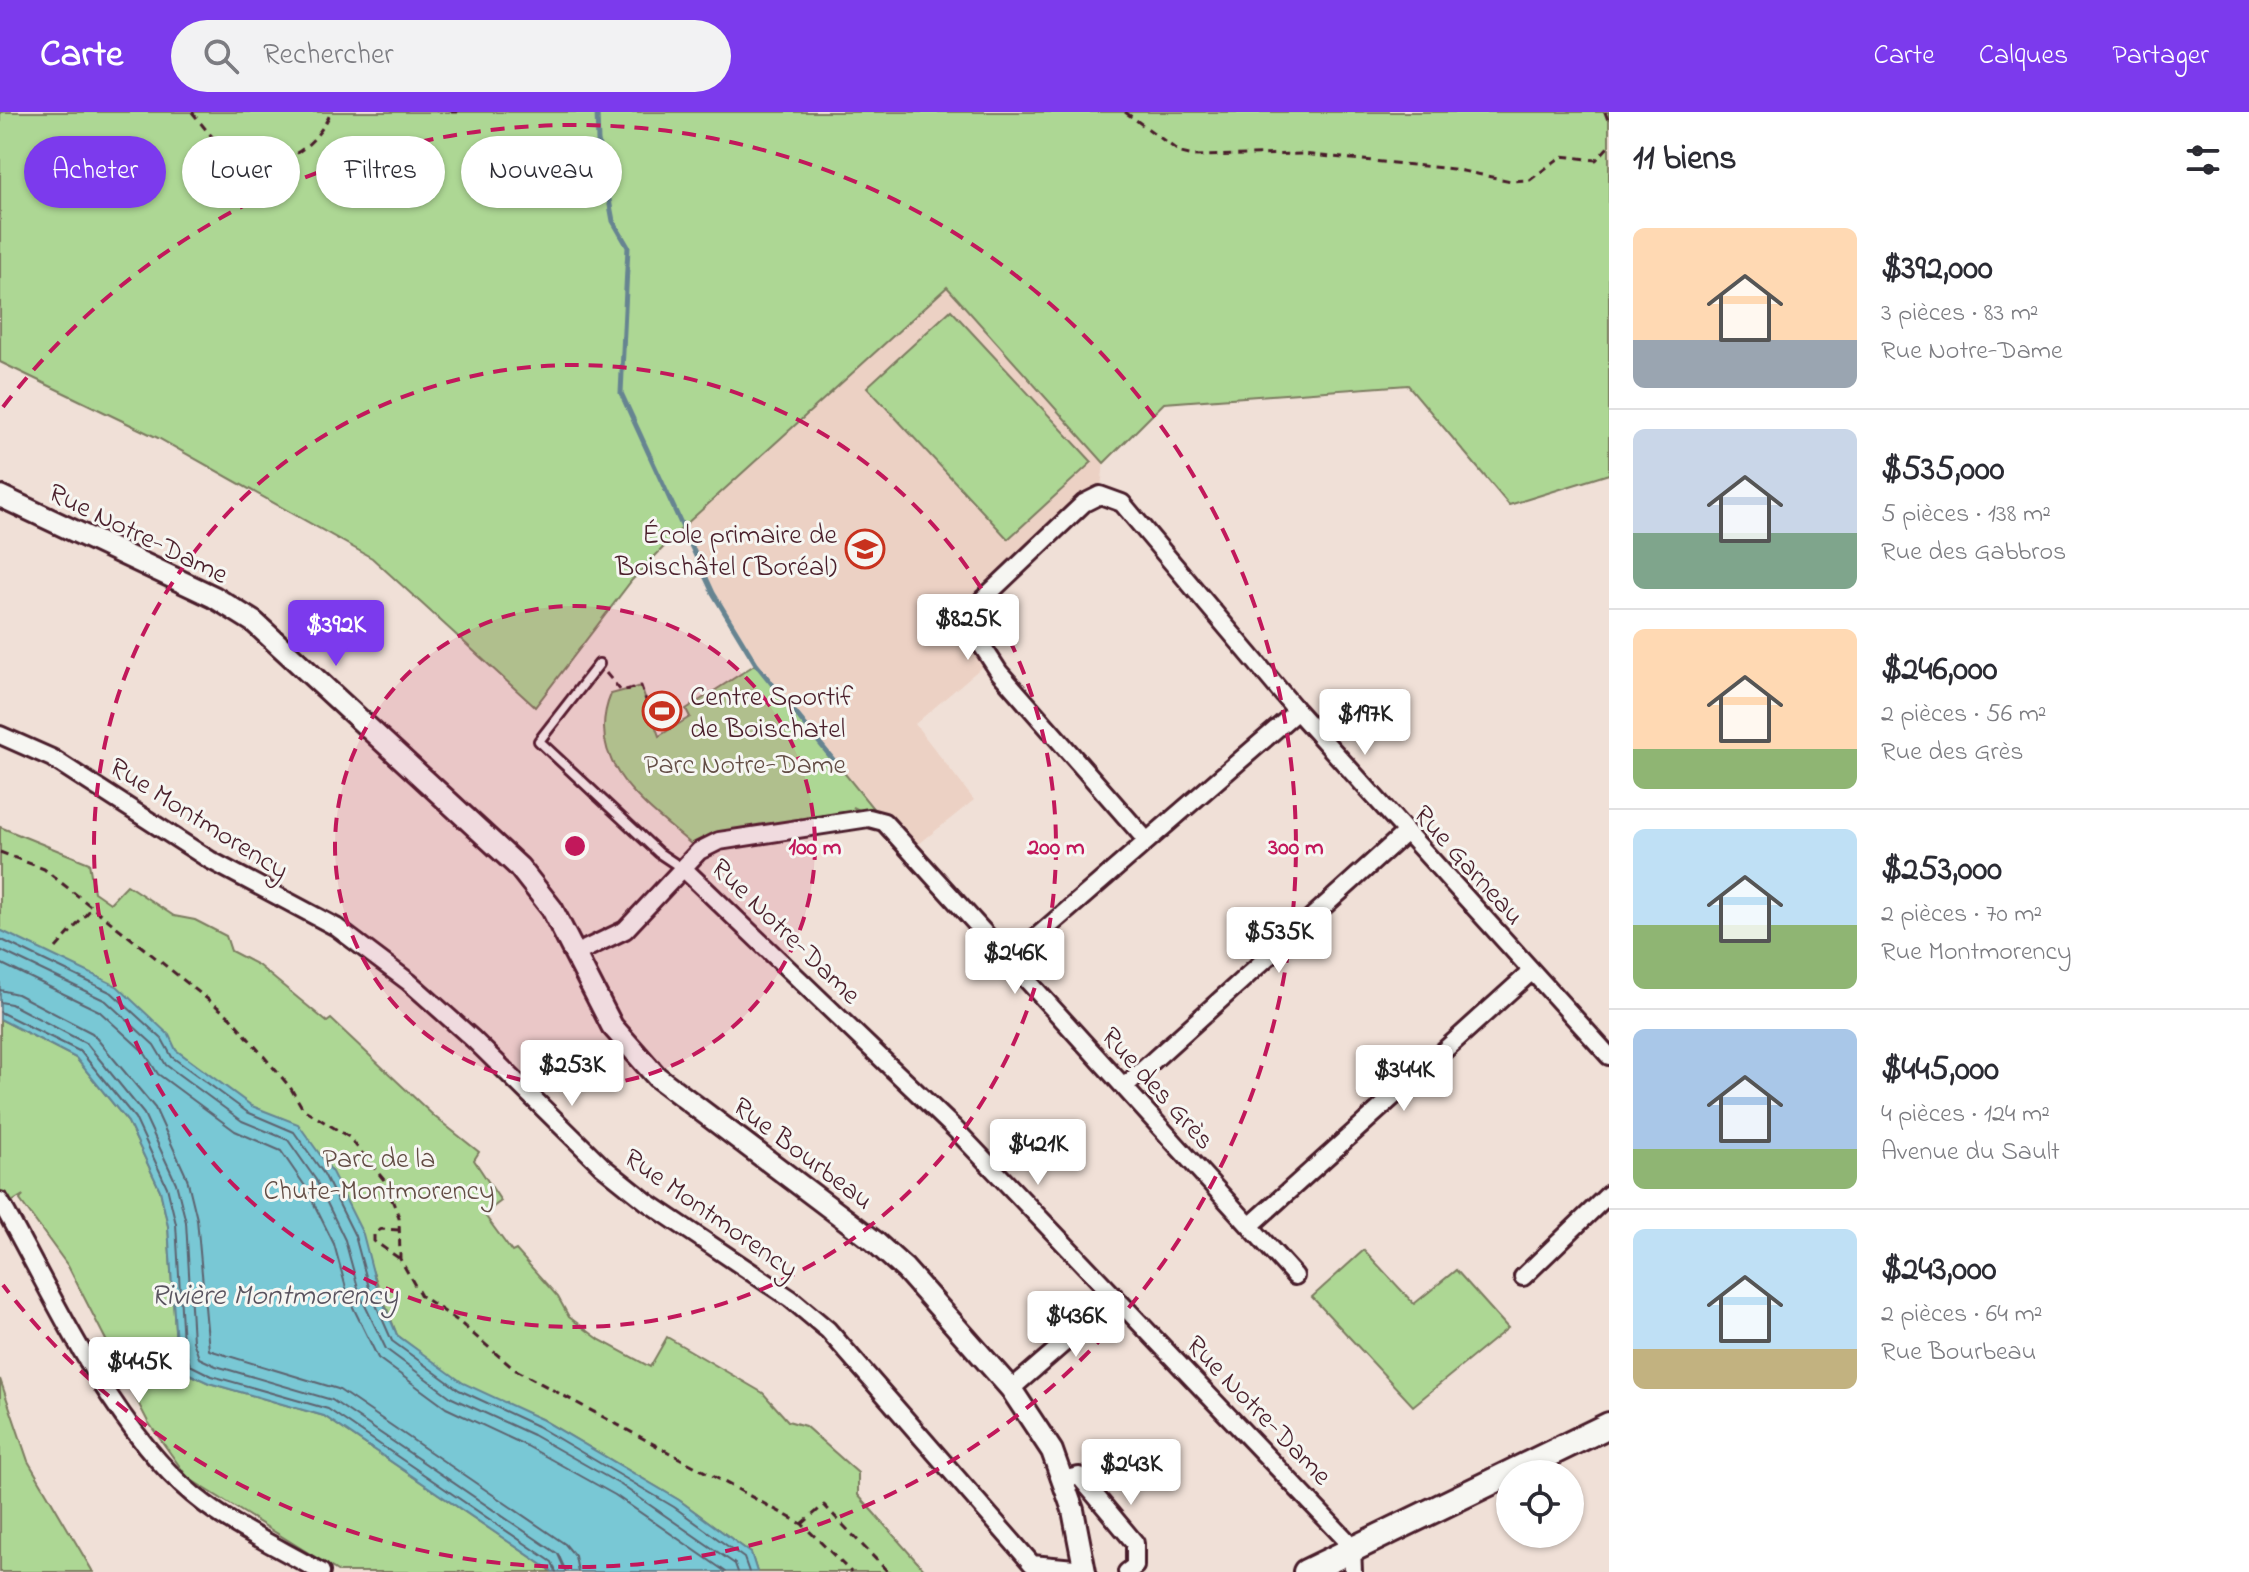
<!DOCTYPE html>
<html lang="fr">
<head>
<meta charset="utf-8">
<style>
	body { margin:0; font-family:"Indie Flower",sans-serif; background:#f2f2f3; color:#2b2b33; height:100vh; display:flex; flex-direction:column; font-size:30px; white-space:nowrap }
	* { box-sizing:border-box; margin:0 }
	p { font-size:26px; color:#7c7c81 }
	.icon { flex:none; width:44px; height:44px; fill:none; stroke:currentColor; stroke-width:2; stroke-linecap:round; stroke-linejoin:round }
	.map { position:relative; flex:1; overflow:hidden }
	.side { display:flex; flex-direction:column; background:#fff; width:640px }
	.side>* { flex:none }
	.banner { position:absolute; left:24px; top:24px; width:760px; height:72px; display:flex; gap:16px }
	.controls { position:absolute; left:1496px; top:1348px; display:grid; gap:16px }
	.controls a { display:grid; place-items:center; width:88px; height:88px; border-radius:50%; background:#fff; box-shadow:0 2px 6px #0004; font-size:40px }
	.price { position:absolute; translate:-50% -68px; padding:0 18px; border-radius:8px; background:#fff; color:#222; font-size:26px; line-height:52px; filter:drop-shadow(0 2px 4px #0008) }
	.price::after { content:''; position:absolute; left:50%; top:48px; width:24px; height:18px; margin-left:-12px; background:inherit; clip-path:polygon(0 0,100% 0,50% 100%) }
	.price.active { background:#7c3aed; color:#fff }
	ul { padding:0; list-style:none }
	li { display:flex; align-items:center; gap:24px; height:200px; padding:0 24px }
	li+li { border-top:2px solid #e1e1e2 }
	li span { display:grid; place-items:center; flex:none; width:224px; height:160px; border-radius:12px; color:#555 }
	li>.icon { margin-inline-start:auto }
	span .icon { width:96px; height:96px; fill:#fffc; stroke-width:1 }
	li b { font-size:34px }
	h2 { display:flex; justify-content:space-between; align-items:center; height:96px; padding:0 24px; font-size:34px }
	.chip { padding:0 28px; border-radius:36px; background:#fff; box-shadow:0 2px 6px #0004; font-size:28px; line-height:72px }
	.chip.active { background:#7c3aed; color:#fff }
	header { display:flex; align-items:center; gap:48px; box-sizing:border-box; height:112px; padding:0 40px; background:#7c3aed; color:#fff }
	header strong { font-size:38px }
	nav { display:flex; gap:44px; margin-inline-start:auto; font-size:28px }
	.search { width:560px; height:72px; background:#f2f2f3; display:flex; align-items:center; gap:20px; box-sizing:border-box; padding:0 28px; border-radius:44px; color:#7c7c81; font-size:30px }
	main { display:flex; flex:1; min-height:0 }
	.map>svg:first-child { display:block }
</style>
</head>
<body>
<header>
<strong>Carte</strong>
<div class="search"><svg class="icon" aria-label="search" viewBox="0 0 24 24"><circle cx="10" cy="10" r="6"/><path d="M15 15l6 6"/></svg>Rechercher</div>
<nav><a>Carte</a><a>Calques</a><a>Partager</a></nav>
</header>
<main>
<div class="map">
<svg width="1609" height="1460" viewBox="0 0 1609 1460">
	<rect width="100%" height="100%" fill="#f0e0d7"/>
	<filter id="ink" filterUnits="userSpaceOnUse"><feTurbulence type="fractalNoise" baseFrequency=".0125" numOctaves="2"/><feDisplacementMap in="SourceGraphic" scale="16" xChannelSelector="R" yChannelSelector="G"/><feConvolveMatrix kernelMatrix="1 2 1 2 8 2 1 2 1" color-interpolation-filters="sRGB"/></filter>
	<g filter="url(#ink)">
		<!-- built -->
		<path fill="#ecd1c4" d="M947,175l157,176 -4,32 -117,104 -13,28 20,33 -75,64 59,76 -64,51 -154,-187 -43,-71 -29,-67z"/>
		<!-- green -->
		<path fill="#add794" stroke="#7c7b60" stroke-width="2" d="M0,0h1609v362l-100,31 -101,-120 -244,18 -60,60 -157,-176 -263,239 -52,54 -97,127 -163,-149 -214,-120 -158,-76z
			M951,198l141,152 -84,77 -141,-152z
			M756,552l128,158 -31,-15 16,11 -170,33c-47,-42 -118,-85 -88,-157l30,-8 18,50 31,-19 -4,-8z
			M0,715l89,36 5,29 16,11 17,-18 47,31 21,4 31,16 5,15 27,14 69,57 4,-3 104,98 44,35 -5,8 27,41 -17,13 28,38 4,-2 42,47 11,20 31,23 50,27 17,-30 96,56 25,28 17,5 53,47v22l68,77h-169l-6,-19 -72,-53 -138,-81 -77,-32 -67,-52 -26,-68 -166,-195 -23,-17 -182,-102z
			M0,907l76,39 52,64 32,68 8,36 8,118 7,27 26,12 115,33 229,156h-214l-151,-94 -40,-56 -80,-156 -48,-66 3,-5 -23,14z
			M1364,1138l50,54 42,-34 52,58 -95,78 -101,-109z
			M0,1267l28,82 65,111h-93z"/>
		<!-- water -->
		<path fill="#79c8d5" stroke="#668491" stroke-width="2" d="M0,818l117,56 52,49 7,15 76,56 46,18 33,46 32,64 14,54 20,47 66,48 78,36 138,81 72,53 6,19h-204l-229,-156 -115,-33 -26,-12 -7,-27 -8,-118 -8,-36 -32,-68 -52,-64 -76,-39z"/>
		<g fill="none" stroke-linecap="round" stroke-linejoin="round">
			<!-- shore -->
			<path stroke="#5d636f" stroke-width="2" d="M0,827l112,54 50,46 10,18 75,55 47,20 30,42 31,62 15,55 22,50 67,49 78,36 137,81 70,51 5,14
				M0,838l106,51 48,44 12,20 76,56 46,19 28,40 29,60 15,55 26,54 66,49 81,37 88,50 114,79 3,8
				M0,851l99,48 45,41 14,22 77,57 46,20 24,35 29,58 15,55 29,59 68,50 81,38 88,49 111,77
				M0,878l17,4 75,39 63,75 32,70 10,41 12,131 129,39 227,155 10,12 3,16
				M0,890l11,2 76,40 57,70 32,69 10,39 7,119 6,17 17,8 116,34 226,154 8,18
				M0,900l81,40 54,66 32,69 9,37 7,119 7,22 22,11 116,33 224,153 4,10"/>
			<!-- stream -->
			<path stroke="#668491" stroke-width="5" d="M597,0l1,29 15,80 15,26 -7,146 92,200 43,71 83,103"/>
			<defs>
				<path id="service" d="M599,552l-60,77 120,112 24,16"/>
				<path id="minor" d="M0,623l52,23 158,102 126,67 73,55 64,57 129,127 45,36 144,97 37,31 204,234 53,5
					M1147,729l-148,-169 -29,-45 5,-19 8,-9 101,-96 16,-8 22,8 175,208 312,345
					M684,757l270,259 398,418 1,26
					M575,842l50,-24 74,-79 20,-10 150,-23 15,4 411,454
					M1010,848l287,-249
					M1124,975l282,-255
					M0,1089c54,95 116,238 205,303 35,26 78,46 116,68
					M1250,1114l282,-255
					M1523,1165l86,-83
					M1011,1277l105,-91
					M1062,1368l17,-4 56,67v23l-8,6"/>
				<path id="tertiary" d="M0,384l214,101 40,25 265,245 33,42 60,117 45,51 217,164 31,28 106,120 41,62 21,59 12,62"/>
				<path id="secondary" d="M1306,1460l303,-147"/>
			</defs>
			<!-- service casing -->
			<use href="#service" stroke="#4a1f2b" stroke-width="14"/>
			<!-- minor casing -->
			<use href="#minor" stroke="#4a1f2b" stroke-width="22"/>
			<!-- tertiary casing -->
			<use href="#tertiary" stroke="#4a1f2b" stroke-width="26"/>
			<!-- secondary casing -->
			<use href="#secondary" stroke="#4a1f2b" stroke-width="30"/>
			<!-- path -->
			<path stroke="#4a1f2b" stroke-width="3" stroke-dasharray="8 6" stroke-linecap="butt" d="M192,0c12,15 26,35 44,44 40,20 79,-7 95,-44
				M451,0h7
				M1125,0l56,41 13,3 108,-2 151,15 58,12 19,-1 32,-24 34,4 13,-14
				M1605,0l4,11
				M606,561l15,18 20,-5 9,26
				M0,740l44,17 186,148 60,70 13,22 46,28 35,43 15,37 1,42 21,37 37,25 56,48 288,155 49,48
				M56,836l35,-39
				M399,1118l-17,-1 -8,4v8l26,18
				M802,1412l22,-19 64,67"/>
			<!-- service -->
			<use href="#service" stroke="#f6f6f2" stroke-width="8"/>
			<!-- minor -->
			<use href="#minor" stroke="#f6f6f2" stroke-width="16"/>
			<!-- tertiary -->
			<use href="#tertiary" stroke="#f6f6f2" stroke-width="20"/>
			<!-- secondary -->
			<use href="#secondary" stroke="#f6f6f2" stroke-width="24"/>
		</g>
	</g>
	<!-- distance rings -->
	<circle cx="575" cy="734" r="240" fill="#c2185b" fill-opacity=".12"/>
	<g fill="none" stroke="#c2185b" stroke-width="4" stroke-dasharray="14 10">
		<circle cx="575" cy="734" r="240"/>
		<circle cx="575" cy="734" r="481"/>
		<path d="M3 295A721 721 0 1 1 3 1173"/>
	</g>
	<!-- icons -->
	<defs>
		<symbol id="school-ring" viewBox="-11 -11 22 22"><circle r="9.5" fill="#f6f6f2" stroke="#c8321e" stroke-width="1.5"/><path d="M0-5L7-2L0 1L-7-2ZM-4 1L0 2.5L4 1V4Q0 6-4 4Z" fill="#c8321e"/></symbol>
		<symbol id="stadium-ring" viewBox="-11 -11 22 22"><circle r="9.5" fill="#f6f6f2" stroke="#c8321e" stroke-width="1.5"/><path d="M0-5a6.5 5 0 1 0 0 10a6.5 5 0 1 0 0-10ZM-3.5-1.8h7v3.6h-7Z" fill="#c8321e"/></symbol>
	</defs>
	<g fill-rule="evenodd">
		<use href="#school-ring" x="843" y="415" width="44" height="44"/>
		<use href="#stadium-ring" x="640" y="577" width="44" height="44"/>
	</g>
	<g text-anchor="middle" stroke-width="6" stroke-linejoin="round" paint-order="stroke">
		<!-- street labels -->
		<g font-size="28" fill="#4a1f2b" stroke="#f6f6f2">
			<text transform="translate(139 420) rotate(26)" y="10">Rue Notre-Dame</text>
			<text transform="translate(200 705) rotate(32)" y="10">Rue Montmorency</text>
			<text transform="translate(1470 752) rotate(48)" y="10">Rue Garneau</text>
			<text transform="translate(787 818) rotate(44)" y="10">Rue Notre-Dame</text>
			<text transform="translate(1159 975) rotate(48)" y="10">Rue des Grès</text>
			<text transform="translate(804 1040) rotate(37)" y="10">Rue Bourbeau</text>
			<text transform="translate(712 1100) rotate(35)" y="10">Rue Montmorency</text>
			<text transform="translate(1260 1297) rotate(46)" y="10">Rue Notre-Dame</text>
		</g>
		<!-- poi labels -->
		<g font-size="28" fill="#4a1f2b" stroke="#f6f6f2" text-anchor="end">
			<text x="837" y="431">École primaire de<tspan x="837" dy="32">Boischâtel (Boréal)</tspan></text>
			<text x="690" y="593" text-anchor="start">Centre Sportif<tspan x="690" dy="32">de Boischatel</tspan></text>
		</g>
		<!-- park labels -->
		<g font-size="28" fill="#634d45" stroke="#f6f6f2">
			<text x="745" y="661">Parc Notre-Dame</text>
			<text x="379" y="1055">Parc de la<tspan x="379" dy="32">Chute-Montmorency</tspan></text>
		</g>
		<!-- water labels -->
		<g font-size="30" font-style="italic" fill="#58525e" stroke="#f6f6f2">
			<text x="274" y="1192">Rivière Montmorency</text>
		</g>
	</g>
	<circle cx="575" cy="734" r="12" fill="#c2185b" stroke="#f6f6f2" stroke-width="4"/>
	<g font-size="24" text-anchor="middle" font-weight="bold" fill="#c2185b" stroke="#f6f6f2" stroke-width="6" stroke-linejoin="round" paint-order="stroke">
		<text x="815" y="742">100 m</text>
		<text x="1056" y="742">200 m</text>
		<text x="1296" y="742">300 m</text>
	</g>
</svg>
<div class="controls">
<a><svg class="icon" aria-label="locate" viewBox="0 0 24 24"><circle cx="12" cy="12" r="6"/><path d="M12 2v4M12 18v4M2 12h4M18 12h4"/></svg></a>
</div>
<b class="price" style="left:968px;top:550px">$825K</b>
<b class="price active" style="left:336px;top:556px">$392K</b>
<b class="price" style="left:1365px;top:645px">$197K</b>
<b class="price" style="left:1279px;top:863px">$535K</b>
<b class="price" style="left:1015px;top:884px">$246K</b>
<b class="price" style="left:572px;top:996px">$253K</b>
<b class="price" style="left:1404px;top:1001px">$344K</b>
<b class="price" style="left:1038px;top:1075px">$421K</b>
<b class="price" style="left:1076px;top:1247px">$436K</b>
<b class="price" style="left:139px;top:1293px">$445K</b>
<b class="price" style="left:1131px;top:1395px">$243K</b>
<div class="banner">
<a class="chip active">Acheter</a>
<a class="chip">Louer</a>
<a class="chip">Filtres</a>
<a class="chip">Nouveau</a>
</div>
</div>
<section class="side">
<h2>11 biens<svg class="icon" aria-label="filters" viewBox="0 0 24 24"><path d="M4 7h16M4 17h16"/><circle cx="9" cy="7" r="2"/><circle cx="15" cy="17" r="2"/></svg></h2>
<ul>
<li><span style="background:linear-gradient(#ffd9b3 70%,#9aa5b1 0)"><svg class="icon" aria-label="home" viewBox="0 0 24 24"><path d="M3 11l9-7 9 7M6 9v11h12V9"/></svg></span><div><b>$392,000</b><p>3 pièces · 83 m²</p><p>Rue Notre-Dame</p></div></li>
<li><span style="background:linear-gradient(#c9d6e8 65%,#7fa58c 0)"><svg class="icon" aria-label="home" viewBox="0 0 24 24"><path d="M3 11l9-7 9 7M6 9v11h12V9"/></svg></span><div><b>$535,000</b><p>5 pièces · 138 m²</p><p>Rue des Gabbros</p></div></li>
<li><span style="background:linear-gradient(#ffd9b3 75%,#8fb573 0)"><svg class="icon" aria-label="home" viewBox="0 0 24 24"><path d="M3 11l9-7 9 7M6 9v11h12V9"/></svg></span><div><b>$246,000</b><p>2 pièces · 56 m²</p><p>Rue des Grès</p></div></li>
<li><span style="background:linear-gradient(#bfe0f5 60%,#8fb573 0)"><svg class="icon" aria-label="home" viewBox="0 0 24 24"><path d="M3 11l9-7 9 7M6 9v11h12V9"/></svg></span><div><b>$253,000</b><p>2 pièces · 70 m²</p><p>Rue Montmorency</p></div></li>
<li><span style="background:linear-gradient(#a9c7e8 75%,#8fb573 0)"><svg class="icon" aria-label="home" viewBox="0 0 24 24"><path d="M3 11l9-7 9 7M6 9v11h12V9"/></svg></span><div><b>$445,000</b><p>4 pièces · 124 m²</p><p>Avenue du Sault</p></div></li>
<li><span style="background:linear-gradient(#bfe0f5 75%,#c2b280 0)"><svg class="icon" aria-label="home" viewBox="0 0 24 24"><path d="M3 11l9-7 9 7M6 9v11h12V9"/></svg></span><div><b>$243,000</b><p>2 pièces · 64 m²</p><p>Rue Bourbeau</p></div></li>
</ul>
</section>
</main>
</body>
</html>
